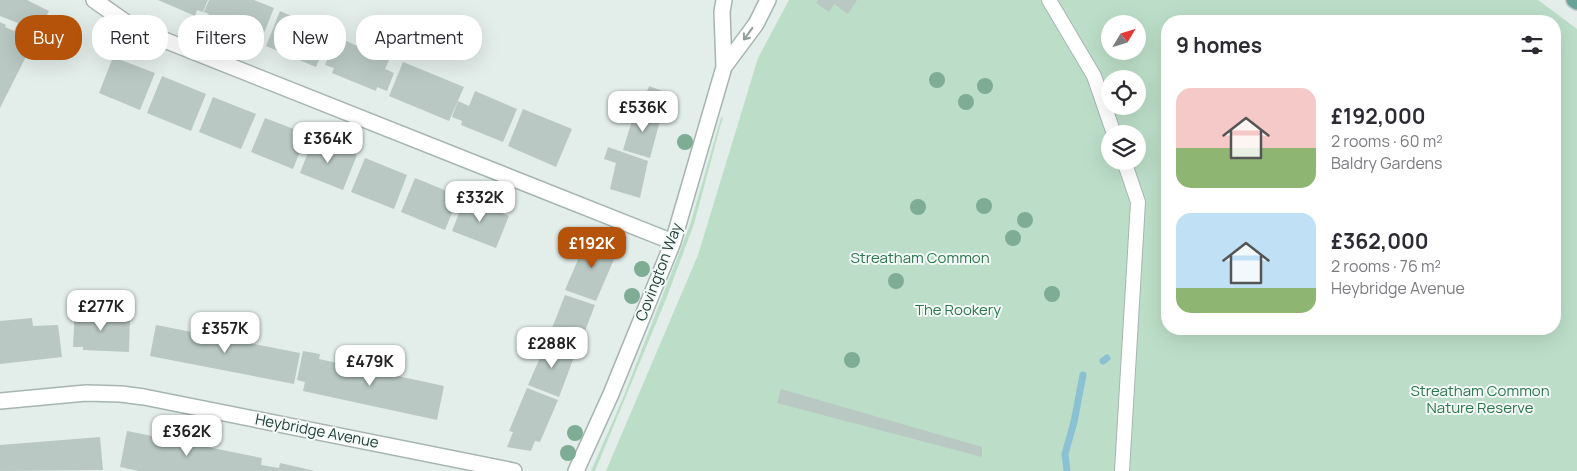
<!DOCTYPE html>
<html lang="en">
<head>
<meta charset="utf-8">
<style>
	body { margin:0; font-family:Manrope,sans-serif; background:#f7f7f7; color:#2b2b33; height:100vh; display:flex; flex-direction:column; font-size:19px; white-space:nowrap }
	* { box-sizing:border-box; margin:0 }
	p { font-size:16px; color:#7c7c81 }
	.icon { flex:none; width:28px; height:28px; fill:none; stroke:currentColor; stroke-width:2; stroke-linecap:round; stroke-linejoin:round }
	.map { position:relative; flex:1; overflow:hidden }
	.drawer { position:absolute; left:1161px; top:15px; width:400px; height:320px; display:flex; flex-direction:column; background:#fff; border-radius:20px; box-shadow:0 5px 20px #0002 }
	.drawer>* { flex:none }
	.top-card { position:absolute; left:15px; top:15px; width:475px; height:45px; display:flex; gap:10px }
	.needle { width:32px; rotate:52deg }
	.fabs { position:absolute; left:1101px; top:15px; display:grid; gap:10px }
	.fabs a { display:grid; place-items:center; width:45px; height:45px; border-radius:50%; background:#fff; box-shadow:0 5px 20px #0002; font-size:25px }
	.price { position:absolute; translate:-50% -42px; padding:0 11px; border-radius:10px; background:#fff; color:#222; font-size:16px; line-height:32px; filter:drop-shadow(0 1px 2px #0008) }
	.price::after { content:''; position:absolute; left:50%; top:30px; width:15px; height:11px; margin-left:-8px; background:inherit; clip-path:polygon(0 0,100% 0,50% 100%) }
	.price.selected { background:#b45309; color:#fff }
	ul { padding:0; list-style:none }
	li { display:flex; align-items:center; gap:15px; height:125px; padding:0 15px }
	li span { display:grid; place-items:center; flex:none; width:140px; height:100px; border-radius:15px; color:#555 }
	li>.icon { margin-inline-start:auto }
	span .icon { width:60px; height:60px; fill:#fffc; stroke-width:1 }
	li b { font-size:21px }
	h2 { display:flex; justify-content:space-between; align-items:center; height:60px; padding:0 15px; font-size:21px }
	.pill { padding:0 18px; border-radius:20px; background:#fff; box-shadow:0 5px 20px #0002; font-size:18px; line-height:45px }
	.pill.selected { background:#b45309; color:#fff }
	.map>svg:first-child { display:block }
</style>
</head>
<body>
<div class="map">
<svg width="1577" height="471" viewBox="0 0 1577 471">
	<rect width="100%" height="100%" fill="#e3edea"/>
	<!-- green -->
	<path fill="#bcdec8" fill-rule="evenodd" d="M789,0h749l39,29v442h-971l92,-216 60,-197zM1168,21h387v308h-387zM1110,24h28v27h-28zM1110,79h28v27h-28zM1110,134h28v27h-28z
		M723,116l-29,108 -28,75 -71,172h-4l32,-73 67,-173 31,-107z"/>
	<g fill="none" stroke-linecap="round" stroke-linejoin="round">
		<!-- stream -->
		<path stroke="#8bc2d3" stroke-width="7" d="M1103,361l4,-3
			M1067,471l-2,-17 9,-32 9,-47"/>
	</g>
	<!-- building -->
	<path fill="#b9c8c3" d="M0,0h27l22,11 -49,97v-86l6,3 -1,2 9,4 4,-8 -18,-7z
		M158,0h50l-5,12 -6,-2 -2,6z
		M209,0h45l20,8 -14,35 -54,-23 3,-6 -5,-2z
		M818,0h39l-9,14 -14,-10 -5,8 -13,-9z
		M280,11l51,22 -15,34 -50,-21z
		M337,37l52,23 -4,9 9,4 -7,18 -10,-4 -1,4 -44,-18 2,-5 -9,-3z
		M113,57l42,16 -15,37 -41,-17z
		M403,62l61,25 -15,34 -60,-25z
		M162,76l44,18 -15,37 -44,-18z
		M649,86l19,7 -5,16 -20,-6z
		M475,91l42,18 -14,33 -42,-17 1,-4 -10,-4 6,-16 11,5z
		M213,97l43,17 -15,35 -42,-17z
		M644,106l18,7 -12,45 -27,-8 11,-36 7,2z
		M523,109l49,20 -16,38 -48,-21z
		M265,118l42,16 -14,35 -42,-17z
		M314,137l43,18 -14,35 -43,-17z
		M608,147l40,14 -8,37 -30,-9 6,-26 -12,-4z
		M365,158l42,17 -13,34 -43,-17z
		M415,178l44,18 -14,34 -44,-18z
		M465,198l44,18 -13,32 -44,-17z
		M588,236l30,14 -22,51 -31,-11z
		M565,295l30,10 -17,44 -30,-11z
		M75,308l13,1v6l42,2 -1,35 -46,-2v-3h-10z
		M32,318l1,8 25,-1 4,32 -62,7v-43z
		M156,325l144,28 -6,31 -144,-28z
		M547,342l29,10 -17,45 -31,-12z
		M303,351l17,3 -1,5 125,27 -7,34 -134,-29 2,-9 -8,-2z
		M527,388l31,12 -18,42 -5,-1 -4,10 -24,-4 6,-15 -4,-1z
		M781,389l201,58v10l-205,-54z
		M127,431l135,27 -1,7 18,3 1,-5 35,8h-176l-19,-4z
		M100,437l3,33 -103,1v-26z"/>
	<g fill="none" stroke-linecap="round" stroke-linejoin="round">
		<defs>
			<path id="lane" d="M1049,0l45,76 20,58
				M1122,471l16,-269 -14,-41"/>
			<path id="street" d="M94,0l40,28 539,214
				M724,0l-2,12 2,55
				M0,401l86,-8 35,1 23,3 370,74
				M576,471l35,-77 62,-152 51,-175 32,-43 12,-24"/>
			<path id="primary" d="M1574,0l3,2"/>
		</defs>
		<!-- lane casing -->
		<use href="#lane" stroke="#a6b5b2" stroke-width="16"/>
		<!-- street casing -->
		<use href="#street" stroke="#a6b5b2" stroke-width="18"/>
		<!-- primary casing -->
		<use href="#primary" stroke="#c1c9c8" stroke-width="18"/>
		<!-- lane -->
		<use href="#lane" stroke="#fff" stroke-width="14"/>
		<!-- street -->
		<use href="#street" stroke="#fff" stroke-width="15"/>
		<!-- primary -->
		<use href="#primary" stroke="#68a398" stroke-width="15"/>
	</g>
	<!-- trees -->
	<g fill="#7eac95">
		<circle cx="937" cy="80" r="8"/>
		<circle cx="985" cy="86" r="8"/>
		<circle cx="966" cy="102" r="8"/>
		<circle cx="685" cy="142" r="8"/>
		<circle cx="984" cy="206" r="8"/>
		<circle cx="918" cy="207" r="8"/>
		<circle cx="1025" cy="220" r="8"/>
		<circle cx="1013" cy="238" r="8"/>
		<circle cx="642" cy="269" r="8"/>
		<circle cx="896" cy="281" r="8"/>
		<circle cx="1052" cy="294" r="8"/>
		<circle cx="632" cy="296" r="8"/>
		<circle cx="852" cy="360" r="8"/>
		<circle cx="575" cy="433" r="8"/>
		<circle cx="568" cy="453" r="8"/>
	</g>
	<!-- one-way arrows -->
	<defs><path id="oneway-shaft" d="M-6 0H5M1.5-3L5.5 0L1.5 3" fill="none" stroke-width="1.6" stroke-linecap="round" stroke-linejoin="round" transform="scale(1.25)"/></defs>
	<use stroke="#919f9c" href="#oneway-shaft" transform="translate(748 34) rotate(126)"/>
	<g text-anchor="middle" stroke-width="4" stroke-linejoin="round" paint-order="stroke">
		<!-- park labels -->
		<g font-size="15" fill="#2c774f" stroke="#f4faf7">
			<text x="920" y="263">Streatham Common</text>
			<text x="958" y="315">The Rookery</text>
			<text x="1480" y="396">Streatham Common<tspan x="1480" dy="17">Nature Reserve</tspan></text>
		</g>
		<!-- street labels -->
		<g font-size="15" fill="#233f3a" stroke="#f4faf7">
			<text transform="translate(659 272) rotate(-69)" y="5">Covington Way</text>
			<text transform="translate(317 431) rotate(11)" y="5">Heybridge Avenue</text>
		</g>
	</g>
</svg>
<div class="fabs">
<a><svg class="needle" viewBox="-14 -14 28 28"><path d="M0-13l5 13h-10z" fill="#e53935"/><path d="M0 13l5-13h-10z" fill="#7c7c81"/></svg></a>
<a><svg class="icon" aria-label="locate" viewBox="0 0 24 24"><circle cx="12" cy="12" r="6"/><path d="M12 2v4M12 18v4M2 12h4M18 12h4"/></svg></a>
<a><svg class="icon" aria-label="layers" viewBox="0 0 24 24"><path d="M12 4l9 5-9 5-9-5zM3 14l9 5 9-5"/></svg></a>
</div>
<b class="price" style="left:643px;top:133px">£536K</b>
<b class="price" style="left:328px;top:164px">£364K</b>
<b class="price" style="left:480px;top:223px">£332K</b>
<b class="price selected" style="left:592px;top:269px">£192K</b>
<b class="price" style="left:101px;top:332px">£277K</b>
<b class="price" style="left:225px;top:354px">£357K</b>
<b class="price" style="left:552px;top:369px">£288K</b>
<b class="price" style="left:370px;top:387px">£479K</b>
<b class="price" style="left:187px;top:457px">£362K</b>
<div class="top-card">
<a class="pill selected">Buy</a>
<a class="pill">Rent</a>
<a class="pill">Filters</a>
<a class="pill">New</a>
<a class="pill">Apartment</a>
</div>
<section class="drawer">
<h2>9 homes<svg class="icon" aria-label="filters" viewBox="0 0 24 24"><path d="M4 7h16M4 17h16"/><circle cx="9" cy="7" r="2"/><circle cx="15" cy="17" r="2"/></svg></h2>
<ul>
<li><span style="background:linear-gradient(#f6c9c9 60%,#8fb573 0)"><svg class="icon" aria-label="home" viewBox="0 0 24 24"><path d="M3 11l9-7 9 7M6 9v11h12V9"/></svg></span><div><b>£192,000</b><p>2 rooms · 60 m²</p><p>Baldry Gardens</p></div></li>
<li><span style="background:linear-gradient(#bfe0f5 75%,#8fb573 0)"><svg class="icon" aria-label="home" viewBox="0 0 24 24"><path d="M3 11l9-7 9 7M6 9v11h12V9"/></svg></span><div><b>£362,000</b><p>2 rooms · 76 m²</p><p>Heybridge Avenue</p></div></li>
</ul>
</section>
</div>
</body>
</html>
